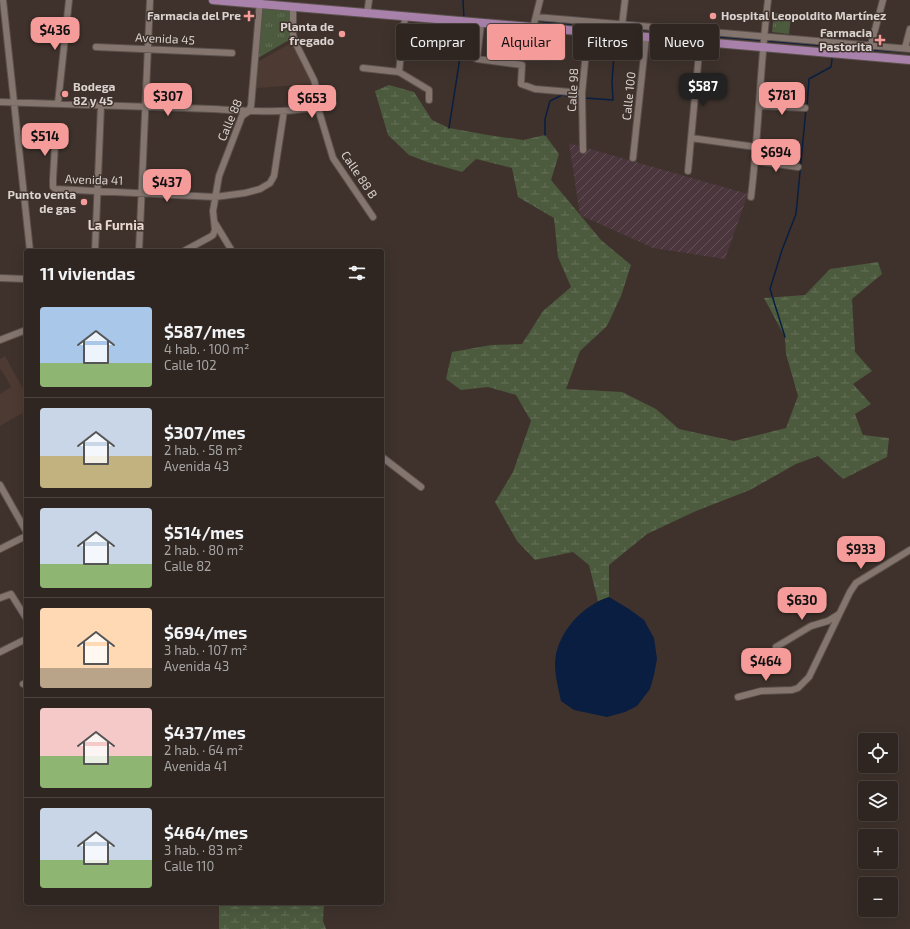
<!DOCTYPE html>
<html lang="es">
<head>
<meta charset="utf-8">
<style>
	body { margin:0; font-family:"Exo 2",sans-serif; background:#3b322e; color:#f1f3f6; height:100vh; display:flex; flex-direction:column; font-size:15px; white-space:nowrap }
	* { box-sizing:border-box; margin:0 }
	p { font-size:13px; color:#a7a5a5 }
	.icon { flex:none; width:22px; height:22px; fill:none; stroke:currentColor; stroke-width:2; stroke-linecap:round; stroke-linejoin:round }
	.map { position:relative; flex:1; overflow:hidden }
	.drawer { position:absolute; left:24px; top:249px; width:360px; height:656px; display:flex; flex-direction:column; background:#2f2621; border-radius:4px; box-shadow:0 4px 16px #0002,0 0 0 1px #4a433f }
	.drawer>* { flex:none }
	.guide { position:absolute; left:396px; top:24px; width:380px; height:36px; display:flex; gap:8px }
	.tools { position:absolute; left:858px; top:733px; display:grid; gap:8px }
	.tools a { display:grid; place-items:center; width:40px; height:40px; border-radius:4px; background:#2f2621; box-shadow:0 4px 16px #0002,0 0 0 1px #4a433f; font-size:20px }
	.price { position:absolute; translate:-50% -34px; padding:0 9px; border-radius:8px; background:#f59b99; color:#111; font-size:13px; line-height:26px; filter:drop-shadow(0 1px 2px #0008) }
	.price::after { content:''; position:absolute; left:50%; top:24px; width:12px; height:9px; margin-left:-6px; background:inherit; clip-path:polygon(0 0,100% 0,50% 100%) }
	.price.active { background:#222; color:#fff }
	ul { padding:0; list-style:none }
	li { display:flex; align-items:center; gap:12px; height:100px; padding:0 16px }
	li+li { border-top:1px solid #4a433f }
	li span { display:grid; place-items:center; flex:none; width:112px; height:80px; border-radius:4px; color:#555 }
	li>.icon { margin-inline-start:auto }
	span .icon { width:48px; height:48px; fill:#fffc; stroke-width:1 }
	li b { font-size:17px }
	h2 { display:flex; justify-content:space-between; align-items:center; height:48px; padding:0 16px; font-size:17px }
	.chip { padding:0 14px; border-radius:4px; background:#2f2621; box-shadow:0 4px 16px #0002,0 0 0 1px #4a433f; font-size:14px; line-height:36px }
	.chip.active { background:#f59b99; color:#111 }
	.map>svg:first-child { display:block }
</style>
</head>
<body>
<div class="map">
<svg width="910" height="929" viewBox="0 0 910 929">
	<defs>
		<pattern id="industrial-furrows" width="10" height="10" patternUnits="userSpaceOnUse"><rect width="10" height="10" fill="#4a363c"/><path d="M-1 1l2-2M0 10L10 0M9 11l2-2" fill="none" stroke="#645257"/></pattern>
		<pattern id="wetland-marsh" width="20" height="14" patternUnits="userSpaceOnUse"><rect width="20" height="14" fill="#4c5a3e"/><path d="M1 5h8M5 5V1M11 12h8M15 12V8" fill="none" stroke="#657159"/></pattern>
		<pattern id="park-tufts" width="24" height="20" patternUnits="userSpaceOnUse"><rect width="24" height="20" fill="#4c5a3e"/><path d="M3 7l-1-3M5 7V3M7 7l1-3M15 17l-1-3M17 17v-4M19 17l1-3" fill="none" stroke="#657159"/></pattern>
	</defs>
	<rect width="100%" height="100%" fill="#3f322c"/>
	<!-- industrial -->
	<path fill="url(#industrial-furrows)" d="M569,143l179,51 -23,65 -72,-11 -73,-33z"/>
	<!-- built -->
	<path fill="#4d3a32" d="M291,43l21,38v3l-56,4 3,-27z
		M5,356l21,38v17l-26,15v-32l11,-7 -10,-18 -1,1v-11z"/>
	<!-- wetland -->
	<path fill="url(#wetland-marsh)" d="M389,85l25,7 18,28 17,8 39,7 35,5 22,-5 14,19 -8,26 50,60 30,25 -10,31 -14,30 -27,25 -14,38 56,3 34,17 23,20 55,12 52,-13 12,-32 -12,-42 -1,-17 -21,-39 41,-3 25,-26 48,-7 4,12 -30,25 3,53 17,19 -19,13 18,20 -16,10 8,21 26,3 -2,19 -44,22 -25,-23 -22,8 -46,26 -54,21 -49,23 -38,31v32l-11,4 -9,-36 -16,-13 -38,8 -18,-19 -22,-39 18,-30 18,-51 -15,-26 -28,-8 -27,3 -15,-11 6,-27 39,-7 31,-1 21,-33 28,-24 -13,-30 -4,-39 -36,-21 -6,-29 -36,-9 -14,13 -35,-10 -18,-7 -21,-20 -13,-44z
		M219,903h105l-1,18 3,8h-107z"/>
	<!-- park -->
	<path fill="url(#park-tufts)" d="M263,8l29,2 -3,30 -31,18z
		M774,13l17,2 -2,19 -17,-2z
		M589,37l23,2 -2,20 -23,-2z"/>
	<!-- water -->
	<path fill="#091e40" d="M609,597l20,12 15,11 10,18 3,21 -3,16 -4,14 -13,17 -12,6 -18,5 -33,-7 -13,-9c-3,-14 -8,-32 -5,-47 6,-26 28,-49 53,-57z"/>
	<g fill="none" stroke-linecap="round" stroke-linejoin="round">
		<!-- stream -->
		<path stroke="#091e40" stroke-width="1.5" d="M463,0l1,19
			M538,21l33,3
			M577,25l40,3
			M626,28l20,2
			M696,35l64,5
			M769,41l95,8
			M872,50l38,2
			M585,98l28,2 -1,-18 3,-42
			M807,106l2,-27 22,-12 1,-8
			M449,128l12,-77 3,-26
			M545,135v-16l5,-18 12,-6 17,3
			M785,337l-15,-48 12,-39 14,-36 10,-105"/>
		<defs>
			<path id="minor" d="M3,0l27,251
				M293,7v27l1,6 20,40 3,11 1,17 15,50 40,59
				M367,14l2,-14
				M536,17l374,32
				M481,24l-4,35 45,6 -1,19 14,5 47,4
				M533,28l7,-28
				M621,34l4,-34
				M96,47l136,6
				M905,48l5,-19
				M868,56l15,-56
				M363,68l36,4 30,18v10
				M399,72l6,-55
				M0,102c71,2 142,4 213,7 39,2 82,6 120,-6
				M58,103l11,-103
				M760,106l45,2
				M56,127l-3,52v8l2,2 160,8 30,-4 15,-4 10,-6 4,-7 10,-65
				M691,138l65,9
				M583,150l-1,-57 6,-62
				M633,158l13,-121
				M756,161l42,6
				M688,171l12,-129
				M751,197c8,-66 9,-132 17,-197
				M215,223l17,28
				M95,251l6,-146
				M139,251l11,-251
				M184,251l26,-14 3,-2 2,-5 -2,-19 6,-35 23,-60 6,-4 3,-6 9,-106
				M0,278l26,1
				M0,340l26,-10
				M382,457l39,30
				M0,485l26,46
				M0,549l26,-13
				M0,598l11,-4 15,24
				M776,647l35,-21 17,-5 11,-7
				M0,652l26,-13
				M23,684l3,-1
				M738,697l23,-6 31,-1 6,-2 11,-11 41,-85 6,-9 54,-33"/>
			<path id="major" d="M213,0c232,20 465,39 697,60"/>
		</defs>
		<!-- minor casing -->
		<use href="#minor" stroke="#5c514d" stroke-width="8"/>
		<!-- major casing -->
		<use href="#major" stroke="#5c514d" stroke-width="10"/>
		<!-- minor -->
		<use href="#minor" stroke="#84756f" stroke-width="6"/>
		<!-- major -->
		<use href="#major" stroke="#a982ac" stroke-width="8"/>
	</g>
	<!-- markers -->
	<g fill="#f59b99" stroke="#3f322c" stroke-width="1.5">
		<path d="M247 10h4v4h4v4h-4v4h-4v-4h-4v-4h4z"/>
		<circle cx="713" cy="16" r="4"/>
		<circle cx="342" cy="34" r="4"/>
		<path d="M878 34h4v4h4v4h-4v4h-4v-4h-4v-4h4z"/>
		<circle cx="65" cy="94" r="4"/>
		<circle cx="84" cy="202" r="4"/>
	</g>
	<g text-anchor="middle" stroke-width="3" stroke-linejoin="round" paint-order="stroke">
		<!-- poi labels -->
		<g font-size="12" font-weight="bold" fill="#dbd3cf" stroke="#3f322c" text-anchor="end">
			<text x="241" y="20">Farmacia del Pre</text>
			<text x="721" y="20" text-anchor="start">Hospital Leopoldito Martínez</text>
			<text x="334" y="31">Planta de<tspan x="334" dy="14">fregado</tspan></text>
			<text x="872" y="37">Farmacia<tspan x="872" dy="14">Pastorita</tspan></text>
			<text x="73" y="91" text-anchor="start">Bodega<tspan x="73" dy="14">82 y 45</tspan></text>
			<text x="76" y="199">Punto venta<tspan x="76" dy="14">de gas</tspan></text>
		</g>
		<!-- street labels -->
		<g font-size="12" fill="#dbd3cf" stroke="#3f322c">
			<text transform="translate(165 39) rotate(3)" y="4">Avenida 45</text>
			<text transform="translate(573 90) rotate(-87)" y="4">Calle 98</text>
			<text transform="translate(629 96) rotate(-84)" y="4">Calle 100</text>
			<text transform="translate(230 120) rotate(-67)" y="4">Calle 88</text>
			<text transform="translate(359 175) rotate(56)" y="4">Calle 88 B</text>
			<text transform="translate(94 180) rotate(2)" y="4">Avenida 41</text>
		</g>
		<!-- neighbourhood labels -->
		<g font-size="13" font-weight="bold" fill="#e8d7d0" stroke="#3f322c">
			<text x="116" y="230">La Furnia</text>
		</g>
	</g>
</svg>
<div class="tools">
<a><svg class="icon" aria-label="locate" viewBox="0 0 24 24"><circle cx="12" cy="12" r="6"/><path d="M12 2v4M12 18v4M2 12h4M18 12h4"/></svg></a>
<a><svg class="icon" aria-label="layers" viewBox="0 0 24 24"><path d="M12 4l9 5-9 5-9-5zM3 14l9 5 9-5"/></svg></a>
<a>+</a>
<a>−</a>
</div>
<b class="price" style="left:55px;top:51px">$436</b>
<b class="price active" style="left:703px;top:107px">$587</b>
<b class="price" style="left:782px;top:116px">$781</b>
<b class="price" style="left:168px;top:117px">$307</b>
<b class="price" style="left:312px;top:119px">$653</b>
<b class="price" style="left:45px;top:157px">$514</b>
<b class="price" style="left:776px;top:173px">$694</b>
<b class="price" style="left:167px;top:203px">$437</b>
<b class="price" style="left:861px;top:570px">$933</b>
<b class="price" style="left:802px;top:621px">$630</b>
<b class="price" style="left:766px;top:682px">$464</b>
<div class="guide">
<a class="chip">Comprar</a>
<a class="chip active">Alquilar</a>
<a class="chip">Filtros</a>
<a class="chip">Nuevo</a>
</div>
<section class="drawer">
<h2>11 viviendas<svg class="icon" aria-label="filters" viewBox="0 0 24 24"><path d="M4 7h16M4 17h16"/><circle cx="9" cy="7" r="2"/><circle cx="15" cy="17" r="2"/></svg></h2>
<ul>
<li><span style="background:linear-gradient(#a9c7e8 70%,#8fb573 0)"><svg class="icon" aria-label="home" viewBox="0 0 24 24"><path d="M3 11l9-7 9 7M6 9v11h12V9"/></svg></span><div><b>$587/mes</b><p>4 hab. · 100 m²</p><p>Calle 102</p></div></li>
<li><span style="background:linear-gradient(#c9d6e8 60%,#c2b280 0)"><svg class="icon" aria-label="home" viewBox="0 0 24 24"><path d="M3 11l9-7 9 7M6 9v11h12V9"/></svg></span><div><b>$307/mes</b><p>2 hab. · 58 m²</p><p>Avenida 43</p></div></li>
<li><span style="background:linear-gradient(#c9d6e8 70%,#8fb573 0)"><svg class="icon" aria-label="home" viewBox="0 0 24 24"><path d="M3 11l9-7 9 7M6 9v11h12V9"/></svg></span><div><b>$514/mes</b><p>2 hab. · 80 m²</p><p>Calle 82</p></div></li>
<li><span style="background:linear-gradient(#ffd9b3 75%,#b9a48a 0)"><svg class="icon" aria-label="home" viewBox="0 0 24 24"><path d="M3 11l9-7 9 7M6 9v11h12V9"/></svg></span><div><b>$694/mes</b><p>3 hab. · 107 m²</p><p>Avenida 43</p></div></li>
<li><span style="background:linear-gradient(#f6c9c9 60%,#8fb573 0)"><svg class="icon" aria-label="home" viewBox="0 0 24 24"><path d="M3 11l9-7 9 7M6 9v11h12V9"/></svg></span><div><b>$437/mes</b><p>2 hab. · 64 m²</p><p>Avenida 41</p></div></li>
<li><span style="background:linear-gradient(#c9d6e8 65%,#8fb573 0)"><svg class="icon" aria-label="home" viewBox="0 0 24 24"><path d="M3 11l9-7 9 7M6 9v11h12V9"/></svg></span><div><b>$464/mes</b><p>3 hab. · 83 m²</p><p>Calle 110</p></div></li>
</ul>
</section>
</div>
</body>
</html>
